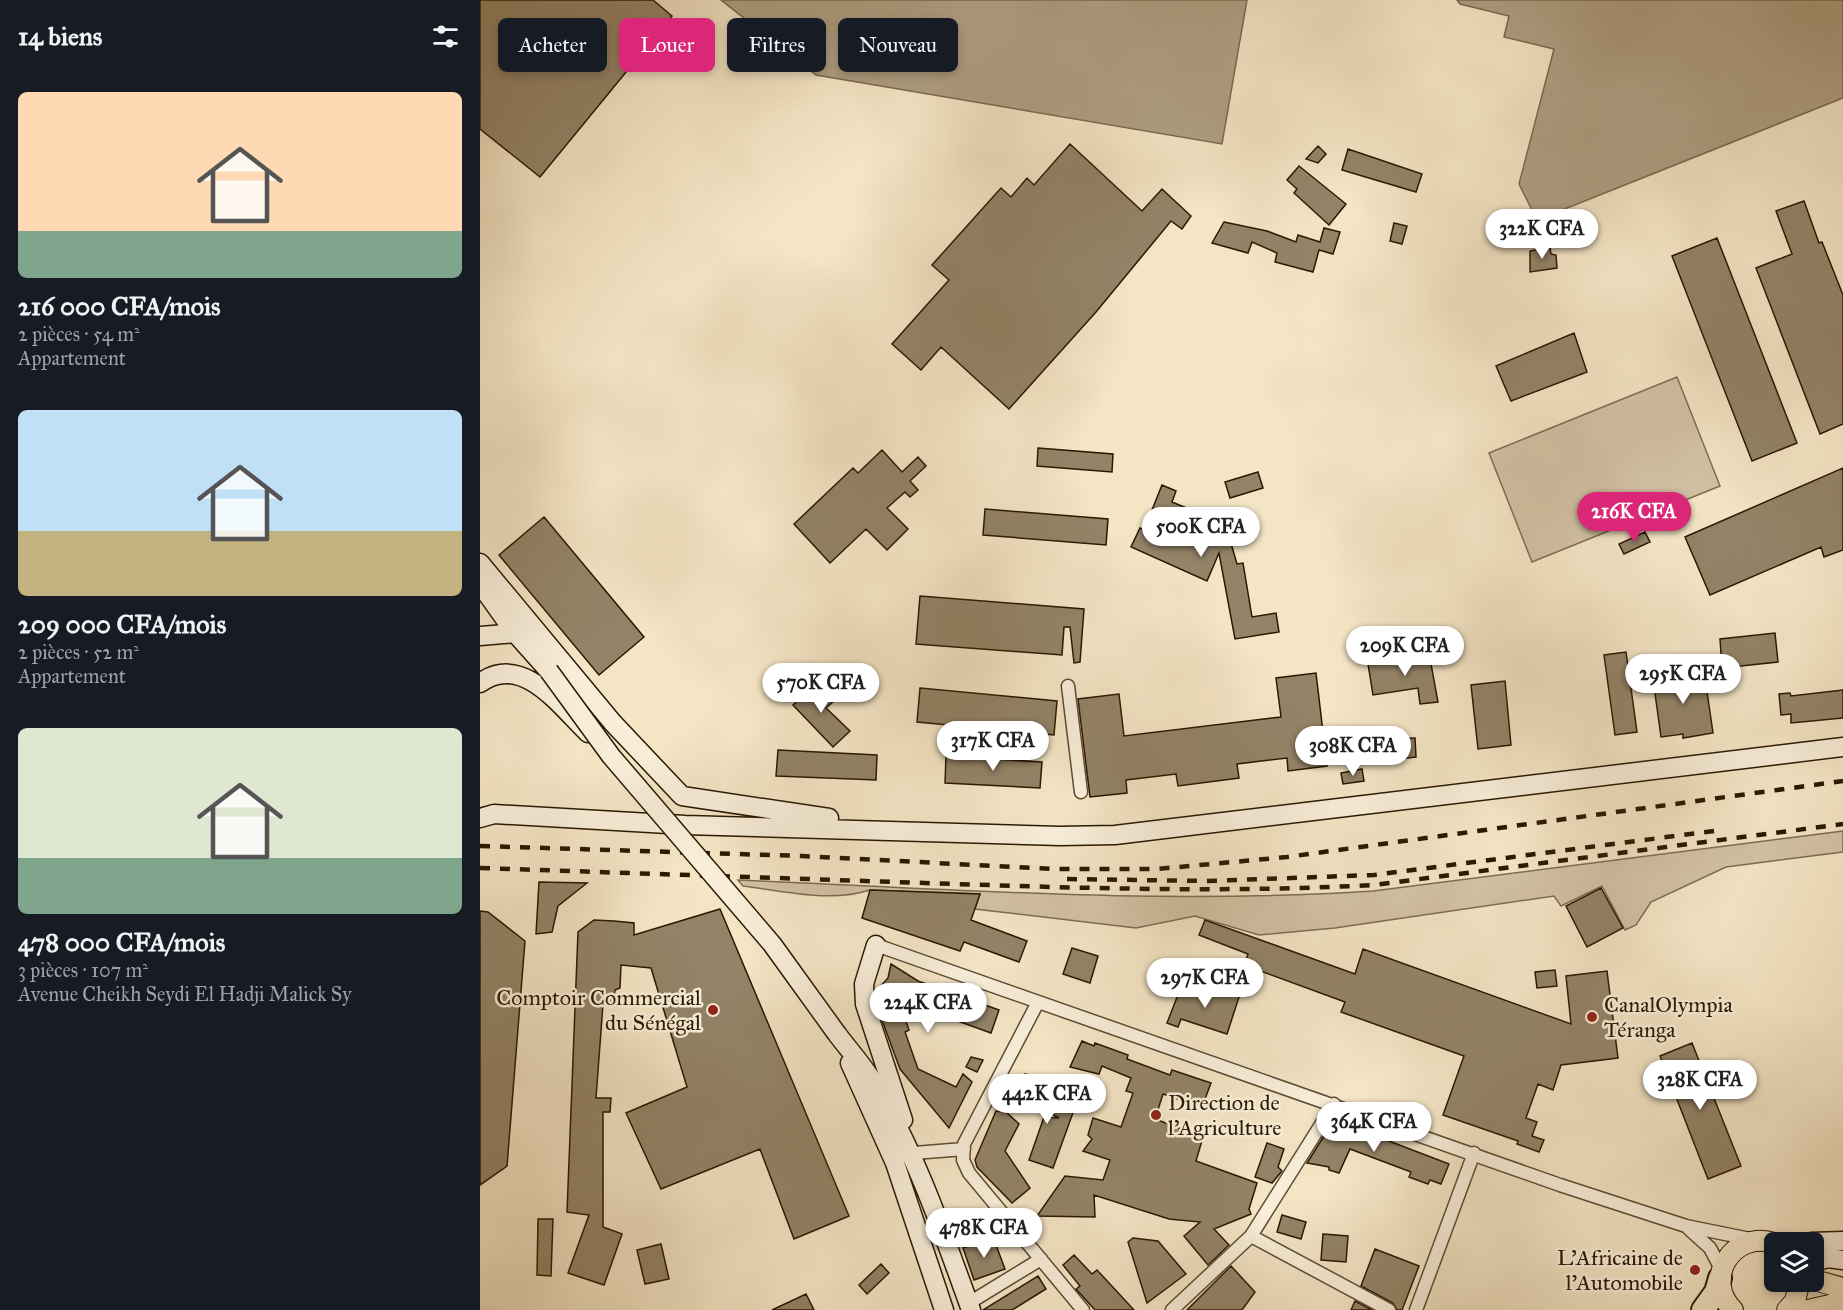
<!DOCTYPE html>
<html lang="fr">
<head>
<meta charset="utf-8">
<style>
	body { margin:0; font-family:"IM FELL Great Primer",serif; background:#20242c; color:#f1f3f6; height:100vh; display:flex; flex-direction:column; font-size:22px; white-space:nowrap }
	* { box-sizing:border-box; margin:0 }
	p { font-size:20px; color:#9ea1a6 }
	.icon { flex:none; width:33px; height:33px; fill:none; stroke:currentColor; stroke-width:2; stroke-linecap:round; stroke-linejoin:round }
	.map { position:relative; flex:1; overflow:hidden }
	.details { display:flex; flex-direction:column; background:#171b24; width:480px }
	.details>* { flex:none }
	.top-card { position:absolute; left:18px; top:18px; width:570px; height:54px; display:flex; gap:12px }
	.controls { position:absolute; left:1284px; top:1232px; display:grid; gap:12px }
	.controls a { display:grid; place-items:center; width:60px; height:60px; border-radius:9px; background:#171b24; box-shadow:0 3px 9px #0003; font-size:30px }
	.price { position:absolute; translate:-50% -51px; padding:0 14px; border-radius:21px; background:#fff; color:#222; font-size:20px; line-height:39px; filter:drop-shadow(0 2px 3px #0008) }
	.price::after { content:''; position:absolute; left:50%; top:36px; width:18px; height:14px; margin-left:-9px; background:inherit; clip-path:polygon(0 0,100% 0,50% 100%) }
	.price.selected { background:#db2777; color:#fff }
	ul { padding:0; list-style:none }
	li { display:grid; align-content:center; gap:12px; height:318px; padding:0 18px }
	li span { display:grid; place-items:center; height:186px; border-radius:9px; color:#555 }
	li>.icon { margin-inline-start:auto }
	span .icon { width:108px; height:108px; fill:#fffc; stroke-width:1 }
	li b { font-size:26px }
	h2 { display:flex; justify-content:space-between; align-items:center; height:72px; padding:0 18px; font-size:26px }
	.tag { padding:0 21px; border-radius:9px; background:#171b24; box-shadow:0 3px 9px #0003; font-size:21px; line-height:54px }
	.tag.selected { background:#db2777; color:#fff }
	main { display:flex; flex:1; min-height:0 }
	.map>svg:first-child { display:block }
</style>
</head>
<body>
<main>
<section class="details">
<h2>14 biens<svg class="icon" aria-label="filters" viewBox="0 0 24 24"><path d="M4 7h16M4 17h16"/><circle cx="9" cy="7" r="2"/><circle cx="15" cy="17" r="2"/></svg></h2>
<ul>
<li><span style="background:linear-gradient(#ffd9b3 75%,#7fa58c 0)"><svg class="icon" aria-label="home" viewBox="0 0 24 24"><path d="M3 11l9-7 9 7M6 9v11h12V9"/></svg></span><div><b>216 000 CFA/mois</b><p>2 pièces · 54 m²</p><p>Appartement</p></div></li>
<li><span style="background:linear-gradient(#bfe0f5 65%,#c2b280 0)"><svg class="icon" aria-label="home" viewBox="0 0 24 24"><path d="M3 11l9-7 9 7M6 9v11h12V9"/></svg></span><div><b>209 000 CFA/mois</b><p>2 pièces · 52 m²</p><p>Appartement</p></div></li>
<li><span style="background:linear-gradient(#dfe7d0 70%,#7fa58c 0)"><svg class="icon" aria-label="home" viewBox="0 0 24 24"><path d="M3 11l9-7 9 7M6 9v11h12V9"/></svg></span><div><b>478 000 CFA/mois</b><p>3 pièces · 107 m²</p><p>Avenue Cheikh Seydi El Hadji Malick Sy</p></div></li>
</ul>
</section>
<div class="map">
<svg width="1363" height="1310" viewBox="0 0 1363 1310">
	<rect width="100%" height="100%" fill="#f4e5c5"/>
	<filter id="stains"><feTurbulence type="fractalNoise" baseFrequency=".00333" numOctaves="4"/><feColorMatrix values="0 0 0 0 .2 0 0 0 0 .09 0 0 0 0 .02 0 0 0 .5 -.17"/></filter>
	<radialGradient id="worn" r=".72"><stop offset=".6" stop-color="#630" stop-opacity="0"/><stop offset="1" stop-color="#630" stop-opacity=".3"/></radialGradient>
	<!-- green -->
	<path fill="#d2c2a4" stroke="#7e6d53" stroke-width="1.5" d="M1197,377l43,109 -188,76 -43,-109z
		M1363,831v21l-117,15 -75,35 -15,23 -11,5 -23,-44 -41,20 -7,-10 -219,32 -76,7 -64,-19 -59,12 -161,-19 5,-15 -110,-4c-40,13 -87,1 -127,-4l-5,-6c211,9 424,25 635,11z"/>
	<!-- water -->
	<path fill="#af9f83" stroke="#7a694f" stroke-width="1.5" d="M241,0h526l-25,144 -406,-69z
		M977,0h386v98l-306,122 -18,-36 35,-135 -50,-12 5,-21 -49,-12z"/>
	<!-- building -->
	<path fill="#938367" stroke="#2a1802" stroke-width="1.5" d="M0,0h173l19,16 -132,161 -60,-48z
		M590,144l72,67 20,-22 29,27 -9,13 -11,-8 -75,91 -87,97 -68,-62 -20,23 -29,-26 57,-64 -17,-15 69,-77 10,9 16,-19 7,7z
		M838,146l8,8 -8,9 -12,-4z
		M868,149l74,25 -6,18 -74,-22z
		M819,166l47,38 -17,21 -35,-32 3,-4 -10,-9z
		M1324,201l15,42 3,-1 21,53v129l-23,10 -64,-166 36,-14 -16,-43z
		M744,222l43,9 29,11 2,-7 22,7 4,-14 16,4 -7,22 -14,-4 -6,22 -38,-10 2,-9 -25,-11 -4,11 -36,-10z
		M914,223l13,3 -5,18 -12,-3z
		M1237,238l80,205 -45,18 -80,-205z
		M1070,247l1,7 5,1 1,13 -27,4v-21z
		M1094,333l13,39 -76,29 -15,-35z
		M558,448l75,6 -1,18 -75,-6z
		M402,450l20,22 16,-15 8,9 -16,15 8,9 -8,7 -5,-5 -18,16 21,21 -21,21 -21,-21 -36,34 -36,-39 59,-56 5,5z
		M1363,468v82l-19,7 -3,-10 -111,48 -25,-58z
		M778,472l5,16 -33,10 -5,-16z
		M682,485l14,6 -4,11 39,16 -8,25 25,-10 9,31 6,-1 9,54 24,-4 3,19 -44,7 -16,-86 -12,28 -76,-34 9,-19 4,2z
		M505,509l123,10 -2,26 -123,-10z
		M64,517l100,120 -45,38 -100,-120z
		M1165,532l5,10 -26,12 -5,-10z
		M440,596l164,13 -4,53 -6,1 -4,-36h-6l-2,28 -146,-11z
		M1295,633l3,29 -56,6 -2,-29z
		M1146,652l11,80 -22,3 -11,-80z
		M949,653l9,49 -18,2 -2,-16 -45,7 -5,-31z
		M1224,671l9,62 -30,5v-4l-22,3 -8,-58z
		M836,673l11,93 -39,5 -1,-13 -50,6 2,14 -61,8 -2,-12 -50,6 1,13 -37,4 -12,-98 41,-5 5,42 157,-19 -5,-39z
		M338,681l16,20 -8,7 24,23 -17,16 -40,-42z
		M1025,681l6,64 -33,4 -7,-64z
		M440,688l137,13 -3,34 -137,-13z
		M1363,690v28l-52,5v-9l-10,1 -2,-21 11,-1 1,3z
		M935,738l1,19 -18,2 -1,-20z
		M298,750l99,5 -1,25 -100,-4z
		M466,756l96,6 -2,26 -95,-5z
		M882,769l2,12 -21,3 -2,-11z
		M59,882l48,1 -29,23 -6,26 -16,2z
		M1121,888l22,40 -36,19 -21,-41z
		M390,890l110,4 -9,26 56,21 -8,21 -55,-20 -4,9 -98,-33z
		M240,909l129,307 -55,23 -34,-90 -99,40 -35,-76 61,-26 -36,-119 -30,-3 -1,23 -5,2 -2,12 -10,2 -7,94h15l-1,14h-7v115l19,7 -18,51 -36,-12 21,-58 -22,-3 11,-280 16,-12 20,1 20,2v12z
		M0,911l8,1 37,29 -18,225 -27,19z
		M725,920l150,54 8,-25 208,75 -5,-48 41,-5 11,87 -57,7 -8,25 -15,-6 -12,34 11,4 -5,14 12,4 -5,12 -22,-8 1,-3 -75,-26 21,-59 -123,-44 4,-10 -101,-37 4,-11 -49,-19z
		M592,948l26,8 -8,27 -27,-9z
		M411,964l27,17 81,29 -8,23 -92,-33 10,30 -4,2 13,37 38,18 7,-13 9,8 -23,46 -49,-59 -14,-38 -10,-29v-11l12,-13z
		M1075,970l2,16 -20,2 -2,-16z
		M735,986l25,8 -13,40 -46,-15 -3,8 -11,-4 14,-36 30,11z
		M602,1041l12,5 1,-3 33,12 -1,4 43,16 2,-5 39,13 -9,24 -39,-13 -8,25 48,18 -7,24 61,22 -8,26 2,5 -37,15 15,16 -21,20 -24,-29 16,-14 -31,-3 -75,-24 1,22 -58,-1 28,-40 38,4 7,-20 -27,-9 9,-12 -4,-4 5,-17 28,9 12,-34 -7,-2 5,-13 -29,-12 -3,8 -29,-7z
		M1212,1043l49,123 -33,13 -48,-123z
		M491,1057l12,3 -6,12 -11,-5z
		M545,1074l15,4 -8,17 42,15 -21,58 -24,-8 15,-43 15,1 -41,-23z
		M516,1111l10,1 13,12 -14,27 25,37 -18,15 -35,-36 -2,-7z
		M854,1120l115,44 -8,20 -11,-4 -2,4 -19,-7 2,-5 -61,-23 -11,24 -10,-3v-3l-22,-4z
		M787,1143l17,6 -6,18 4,4 -10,12 -17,-6z
		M802,1215l24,7 -5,17 -24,-7z
		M58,1219h15l-2,57 -14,-1z
		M843,1234l25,2 -2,26 -25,-2z
		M513,1237l12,32 -31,11 -11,-32z
		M653,1238l25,3 28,33 -39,29 -19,-61z
		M181,1244l8,35 -24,5 -8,-34z
		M895,1249l44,17 -17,44h-5l-4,-7 -32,-17z
		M594,1255l18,19 5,-4 37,40h-39l-19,-21 4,-3 -17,-21z
		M401,1264l8,9 -22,21 -8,-9z
		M751,1266l24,26 -13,18h-55z
		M558,1276l8,13 -13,8 -21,13h-29z
		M326,1294l8,16h-42z
		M875,1301l17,9h-21z"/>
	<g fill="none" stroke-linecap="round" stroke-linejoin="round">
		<defs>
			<path id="street" d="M588,686l13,106
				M396,945l684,240 126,41 64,13
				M558,1002l-74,142 -1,16 6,13 114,137
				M434,1153l50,-4
				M1209,1229l21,19 11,21
				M771,1236l138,74
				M489,1303l72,-44
				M692,1310l79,-74 83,-132
				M936,1310l58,-157"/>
			<path id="secondary" d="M0,563l133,160 69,73 147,22
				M0,584l35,49 34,38
				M0,636l35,-3
				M0,683c42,-31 80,23 108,50
				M0,818l14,-4 191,11 375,11 55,-1 728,-88
				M396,945l-12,39 1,20 38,116
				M357,1034c12,16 26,31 36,48 43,71 70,151 98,228
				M370,1063l45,100 49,147
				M1331,1242l32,-1
				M1334,1262l14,-4 15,2"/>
			<path id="primary" d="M1334,1280l29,8
				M1253,1310c-31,-31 0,-80 41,-67
				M1307,1310l8,-9 5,-20
				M1328,1310l35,-8"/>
			<path id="highway" d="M1223,1310l13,-18 4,-14"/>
		</defs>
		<!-- street casing -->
		<use href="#street" stroke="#5c4b33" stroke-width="15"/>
		<!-- secondary casing -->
		<use href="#secondary" stroke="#2a1802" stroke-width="21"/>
		<!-- primary casing -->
		<use href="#primary" stroke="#2a1802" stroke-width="22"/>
		<!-- highway casing -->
		<use href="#highway" stroke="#2a1802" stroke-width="26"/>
		<!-- street -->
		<use href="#street" stroke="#f8eed9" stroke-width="12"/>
		<!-- secondary -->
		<use href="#secondary" stroke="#f8eed9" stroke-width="18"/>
		<!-- primary -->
		<use href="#primary" stroke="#f4e5c5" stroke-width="20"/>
		<!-- highway -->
		<use href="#highway" stroke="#f4e5c5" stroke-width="22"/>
		<!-- rail -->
		<path stroke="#2a1802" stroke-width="4.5" stroke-dasharray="10 10" stroke-linecap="butt" d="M0,846l322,10 251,13h104l130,-12 556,-76
			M0,868c148,5 297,10 445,15 150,5 299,10 449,2l469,-61
			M587,879l140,2 167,-6 347,-45"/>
		<defs>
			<path id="secondary-bridge" d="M69,671l62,85 161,188 65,90"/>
		</defs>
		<!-- secondary-bridge casing -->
		<use href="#secondary-bridge" stroke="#2a1802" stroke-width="21" stroke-linecap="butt"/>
		<!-- secondary-bridge -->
		<use href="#secondary-bridge" stroke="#f8eed9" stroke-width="18"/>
	</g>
	<!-- markers -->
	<g fill="#8f2418" stroke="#f8eed9" stroke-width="2">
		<circle cx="233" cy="1010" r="6"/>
		<circle cx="1112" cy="1017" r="6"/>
		<circle cx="676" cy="1115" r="6"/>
		<circle cx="1215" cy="1270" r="6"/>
	</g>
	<g text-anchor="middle" stroke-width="5" stroke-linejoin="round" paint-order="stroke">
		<!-- poi labels -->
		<g font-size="22" fill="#2a1802" stroke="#f8eed9" text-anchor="end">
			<text x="221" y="1005">Comptoir Commercial<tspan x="221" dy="25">du Sénégal</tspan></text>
			<text x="1124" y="1012" text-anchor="start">CanalOlympia<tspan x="1124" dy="25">Téranga</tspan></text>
			<text x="688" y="1110" text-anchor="start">Direction de<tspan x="688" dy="25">l'Agriculture</tspan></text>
			<text x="1203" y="1265">L'Africaine de<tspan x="1203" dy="25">l'Automobile</tspan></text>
		</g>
	</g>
	<rect width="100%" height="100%" filter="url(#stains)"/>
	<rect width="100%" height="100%" fill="url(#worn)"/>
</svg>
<div class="controls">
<a><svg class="icon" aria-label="layers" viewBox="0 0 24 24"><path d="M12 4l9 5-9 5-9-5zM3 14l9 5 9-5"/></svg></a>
</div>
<b class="price" style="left:1062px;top:260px">322K CFA</b>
<b class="price selected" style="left:1154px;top:543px">216K CFA</b>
<b class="price" style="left:721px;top:558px">500K CFA</b>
<b class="price" style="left:925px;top:677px">209K CFA</b>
<b class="price" style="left:1203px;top:705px">295K CFA</b>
<b class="price" style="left:341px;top:714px">570K CFA</b>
<b class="price" style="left:513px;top:772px">317K CFA</b>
<b class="price" style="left:873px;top:777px">308K CFA</b>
<b class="price" style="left:725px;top:1009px">297K CFA</b>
<b class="price" style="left:448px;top:1034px">224K CFA</b>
<b class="price" style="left:1220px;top:1111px">328K CFA</b>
<b class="price" style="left:567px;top:1125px">442K CFA</b>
<b class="price" style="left:894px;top:1153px">364K CFA</b>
<b class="price" style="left:504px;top:1259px">478K CFA</b>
<div class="top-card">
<a class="tag">Acheter</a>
<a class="tag selected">Louer</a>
<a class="tag">Filtres</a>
<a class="tag">Nouveau</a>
</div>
</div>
</main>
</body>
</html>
